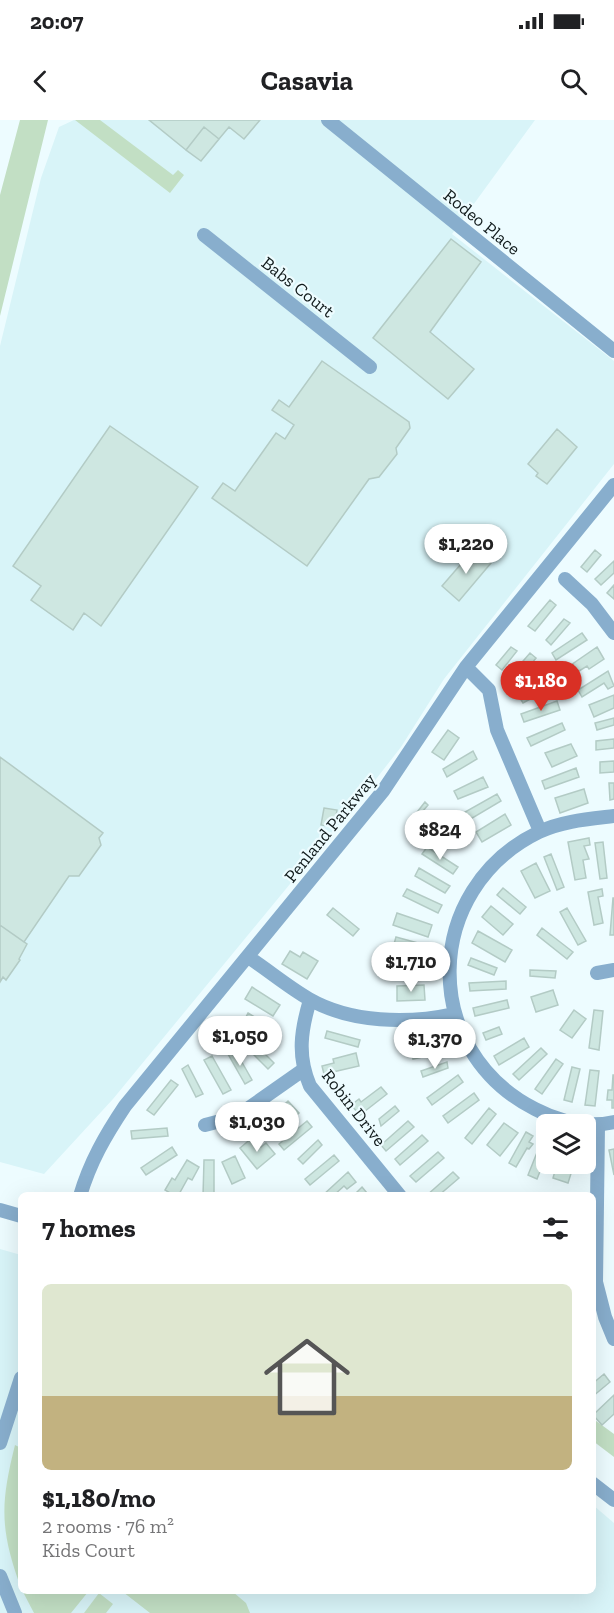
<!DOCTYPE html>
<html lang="en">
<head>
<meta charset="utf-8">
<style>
	body { margin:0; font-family:"Zilla Slab",serif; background:#f6f6f6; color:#202124; height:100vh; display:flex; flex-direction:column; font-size:22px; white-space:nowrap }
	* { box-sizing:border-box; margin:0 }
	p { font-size:20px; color:#757577 }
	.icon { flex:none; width:33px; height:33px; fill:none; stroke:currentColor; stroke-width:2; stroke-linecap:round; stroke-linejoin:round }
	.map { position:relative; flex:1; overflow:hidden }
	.sheet { position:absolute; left:18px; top:1072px; width:578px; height:402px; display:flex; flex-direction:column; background:#fff; border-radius:9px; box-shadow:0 6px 24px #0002 }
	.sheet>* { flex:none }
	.controls { position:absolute; left:536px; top:994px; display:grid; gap:12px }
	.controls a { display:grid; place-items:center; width:60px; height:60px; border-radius:9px; background:#fff; box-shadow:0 6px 24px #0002; font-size:30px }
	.price { position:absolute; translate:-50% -51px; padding:0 14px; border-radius:21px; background:#fff; color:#222; font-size:20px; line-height:39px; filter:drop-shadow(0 2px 3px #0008) }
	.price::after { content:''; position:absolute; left:50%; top:36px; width:18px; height:14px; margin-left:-9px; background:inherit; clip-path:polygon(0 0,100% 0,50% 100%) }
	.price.on { background:#d93025; color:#fff }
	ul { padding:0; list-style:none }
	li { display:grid; align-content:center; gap:12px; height:318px; padding:0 24px }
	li+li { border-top:2px solid #e0e0e0 }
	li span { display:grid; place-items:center; height:186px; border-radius:9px; color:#555 }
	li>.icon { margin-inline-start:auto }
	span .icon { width:108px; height:108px; fill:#fffc; stroke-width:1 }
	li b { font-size:26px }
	h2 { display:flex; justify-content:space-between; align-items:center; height:72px; padding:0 24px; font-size:26px }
	.status { display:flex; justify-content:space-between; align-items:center; height:42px; padding:0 30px; background:#fff; direction:ltr }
	.status svg { height:16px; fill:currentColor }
	header { display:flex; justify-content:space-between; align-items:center; height:78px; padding:0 24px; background:#fff; font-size:27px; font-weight:700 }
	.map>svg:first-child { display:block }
</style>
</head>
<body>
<div class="status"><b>20:07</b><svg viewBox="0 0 49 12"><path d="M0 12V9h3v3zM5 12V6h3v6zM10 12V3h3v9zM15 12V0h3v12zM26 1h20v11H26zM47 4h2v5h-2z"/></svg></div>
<header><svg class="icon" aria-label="back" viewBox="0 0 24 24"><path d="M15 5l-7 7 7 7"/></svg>Casavia<svg class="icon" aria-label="search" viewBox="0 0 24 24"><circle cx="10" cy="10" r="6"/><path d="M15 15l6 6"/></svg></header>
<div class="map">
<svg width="614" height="1493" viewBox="0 0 614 1493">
	<rect width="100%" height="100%" fill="#edfcff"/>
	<!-- built -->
	<path fill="#d8f4f8" d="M74,0h461l-83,114 162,127v103l-170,215 -43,68 -28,36 -260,316 -69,75 -44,-12v-816l41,-168 18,-51z
		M0,1129l21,6v337h571l1,-87 21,18v90h-614z"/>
	<!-- green -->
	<path fill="#c2dfc4" d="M20,0h28l-48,196v-121z
		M75,0h25l73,55 5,-5 6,5 -14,18z
		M592,1298l22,16v23l-21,-16z
		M15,1325l6,3v140c-21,-58 -21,-83 -6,-143z
		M23,1472h65l-17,21h-37z
		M123,1472h110l13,11 4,10h-100z
		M99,1473l14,11 -7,9h-22z"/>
	<!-- building -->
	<path fill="#cee7e1" stroke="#b3cbc5" stroke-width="1.5" d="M149,0h111l-16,19 -15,-12 -10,12 -15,-12 -18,23z
		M204,7l15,12 -18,22 -15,-11z
		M451,119l30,23 -51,70 44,37 -26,30 -75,-61z
		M322,241l87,61 1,6 -14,20 1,6 -18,23 -10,2 -62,87 -95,-68 11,-15 12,8 41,-58 9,6 9,-14 -22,-15 7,-10 10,7z
		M110,306l88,61 -97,139 -17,-13 -11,17 -42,-30 10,-14 -28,-20z
		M557,309l20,18 -30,37 -11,-8 2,-3 -10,-9z
		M474,429l17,14 -32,38 -17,-15z
		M595,430l6,5 -14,17 -6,-5z
		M614,441v12l-13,12 -6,-6z
		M614,465v14l-7,-6z
		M550,480l6,5 -21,26 -7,-5z
		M564,499l6,4 -19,22 -5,-5z
		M582,513l5,7 -31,20 -4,-7z
		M511,527l6,4 -15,19 -6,-5z
		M597,527l7,12 -15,10 -2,-3 -11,7 -5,-8z
		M530,533l6,5 -24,30 -7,-6z
		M608,551l6,15 -6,3 -4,-6 -22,14 -4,-7z
		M551,556l5,9 -33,18 -5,-8z
		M614,575v13l-20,9 -5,-12z
		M557,581l3,9 -36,12 -3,-8z
		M614,598v7l-17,5 -2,-7z
		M562,603l3,7 -34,16 -4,-8z
		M448,610l11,8 -15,22 -12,-8z
		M614,619v9l-18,2v-9z
		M571,624l6,12 -25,11 -7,-14z
		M473,631l4,8 -30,18 -4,-8z
		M0,637l103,76 -4,5 2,7 -22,31h-10l-45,66 -24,-17z
		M614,641v11l-14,1v-11z
		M576,648l3,9 -34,12 -3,-8z
		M483,657l5,10 -30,12 -4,-8z
		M609,663h5v16l-4,1z
		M584,669l4,14 -28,10 -5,-15z
		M497,674l4,7 -32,19 -4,-8z
		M425,682l3,3 -11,13 -3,-2z
		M324,688l13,2 -3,17 -13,-2z
		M505,694l6,11 -29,17 -6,-10z
		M589,718l1,7 -6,1 5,13 -6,1 3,18 -11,2 -7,-38z
		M603,722l4,36 -7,1 -5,-36z
		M427,727l31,20 -5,7 -31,-20z
		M551,734l13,33 -7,3 -13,-33z
		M536,743l14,28 -15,7 -14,-27z
		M419,748l31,18 -5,7 -30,-17z
		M503,768l23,19 -6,7 -23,-19z
		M407,769l35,16 -4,8 -35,-17z
		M602,769l1,7 -5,1 5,26 -9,2 -6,-33z
		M613,778h1v37h-4z
		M491,786l22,18 -10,11 -21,-18z
		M333,788l26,21 -6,7 -26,-21z
		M567,788l19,33 -8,4 -18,-33z
		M397,793l35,12 -4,12 -35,-12z
		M0,805l27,19 -8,15 1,1 -14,20 -3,-3 -3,5z
		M542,808l31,24 -6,7 -30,-24z
		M478,811l34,19 -7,12 -33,-19z
		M396,817l33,9 -2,7 -33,-9z
		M431,830l5,1 -2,10 -5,-1z
		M290,831l10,6 3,-5 15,9 -11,18 -25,-15z
		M471,838l26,10 -3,7 -26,-10z
		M390,845l35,3 -1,7 -34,-3z
		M530,850l26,1 -1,7 -25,-2z
		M506,861v8l-36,2 -1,-8z
		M424,865l1,15 -28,1v-15z
		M252,867l28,18 -7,11 -28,-17z
		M553,870l5,15 -22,7 -5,-15z
		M507,880l2,8 -34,8 -2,-8z
		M574,890l12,9 -14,19 -12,-8z
		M594,890l9,1 -4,39 -10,-2z
		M248,893l32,19 -4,8 -32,-19z
		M499,907l3,7 -16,6 -3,-7z
		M327,911l33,9 -2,7 -33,-9z
		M247,916l27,27 -6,6 -27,-27z
		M524,918l5,9 -30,18 -5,-9z
		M438,919l1,4 11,-2 1,5 -11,3 1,4 -28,6 -3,-13z
		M541,928l6,6 -28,26 -6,-6z
		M235,930l17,30 -7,4 -17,-30z
		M356,933l3,13 -35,8 -2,-8 12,-3 -1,-4z
		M212,936l19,34 -8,4 -19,-34z
		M556,939l7,5 -21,30 -7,-5z
		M447,942l1,6 -25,9 -2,-6z
		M188,945l15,29 -7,3 -14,-28z
		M572,947l8,2 -8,33 -8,-2z
		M590,950l9,1 -4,35 -10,-1z
		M458,955l5,7 -31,23 -5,-7z
		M613,955h1v33h-2v-8h-5l1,-10h4z
		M171,960l7,5 -24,30 -7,-5z
		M381,967l6,7 -27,21 -9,-10 8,-6 2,3z
		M474,973l5,7 -31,23 -5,-7z
		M288,981l11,12 -25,23 -11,-11z
		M395,986l4,5 -18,15 -2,-7z
		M489,988l7,6 -24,30 -7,-6z
		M307,1001l5,6 -28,23 -5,-6z
		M408,1001l6,6 -28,24 -5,-6z
		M504,1003l14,10 -18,23 -13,-11z
		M167,1008l1,8 -36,3 -1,-8z
		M526,1012l7,4 -4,6 4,2 -4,5 -2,-1 -11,19 -7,-4z
		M422,1015l6,6 -28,24 -5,-6z
		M253,1017l8,10 5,-4 9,11 -18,15 -17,-21z
		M318,1020l4,5 -19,19 -5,-5z
		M542,1020l4,2v14l-9,23 -9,-4z
		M172,1027l5,8 -31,20 -5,-7z
		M614,1029v26l-5,-25z
		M438,1032l6,6 -28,24 -6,-6z
		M334,1035l5,6 -29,24 -5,-6z
		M235,1036l10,22 -13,6 -10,-22z
		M187,1040l12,7 -7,13 -4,-2 -10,18h-3l-10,-6 7,-12 3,2z
		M204,1040h10v36h-11z
		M557,1044h17l-6,19 -15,-5z
		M348,1052l8,10 -9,7 -3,-3 -11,10h-11z
		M453,1052l6,6 -21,18h-12z
		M362,1067l5,6 -2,3h-12z
		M604,1254l6,8 -18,15v-13z
		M614,1275v19l-12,11 -9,-10z"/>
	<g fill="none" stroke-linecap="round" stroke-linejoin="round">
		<!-- minor -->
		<path stroke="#88aecd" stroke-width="14" d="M328,0l286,231
			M204,115l166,132
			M565,459l27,25 22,29
			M466,547l23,23 8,40 43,101
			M614,696c-25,3 -52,5 -75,16 -117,57 -120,218 -4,277 25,13 52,19 79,13
			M248,837c20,13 40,30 61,42 42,24 99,25 145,15
			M597,853l17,-3
			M310,880c-9,30 -13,56 0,86l90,110
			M205,1005l31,-8 67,-47
			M598,1006l-2,156 9,35 9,22
			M80,1076c10,-34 25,-60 45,-90l258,-315 83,-124 148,-182
			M0,1090l21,6
			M0,1323l21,-65
			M592,1363l22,17
			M0,1456l15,37"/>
	</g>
	<g text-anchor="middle" stroke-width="4.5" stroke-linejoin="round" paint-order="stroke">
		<!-- street labels -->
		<g font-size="18" fill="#101a1b" stroke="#edfcff">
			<text transform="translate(482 102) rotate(39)" y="6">Rodeo Place</text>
			<text transform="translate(298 167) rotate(38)" y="6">Babs Court</text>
			<text transform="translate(330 708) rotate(-51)" y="6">Penland Parkway</text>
			<text transform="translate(354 988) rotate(52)" y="6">Robin Drive</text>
		</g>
	</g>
</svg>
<div class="controls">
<a><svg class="icon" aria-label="layers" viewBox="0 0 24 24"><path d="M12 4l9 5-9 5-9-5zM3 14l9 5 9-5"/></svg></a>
</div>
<b class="price" style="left:466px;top:455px">$1,220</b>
<b class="price on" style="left:541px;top:592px">$1,180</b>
<b class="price" style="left:440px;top:741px">$824</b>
<b class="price" style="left:411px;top:873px">$1,710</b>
<b class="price" style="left:240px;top:947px">$1,050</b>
<b class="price" style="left:435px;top:950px">$1,370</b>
<b class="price" style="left:257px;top:1033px">$1,030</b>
<section class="sheet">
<h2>7 homes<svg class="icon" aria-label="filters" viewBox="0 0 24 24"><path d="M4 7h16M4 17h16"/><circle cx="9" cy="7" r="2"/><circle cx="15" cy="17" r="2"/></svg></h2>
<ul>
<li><span style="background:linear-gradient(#dfe7d0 60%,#c2b280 0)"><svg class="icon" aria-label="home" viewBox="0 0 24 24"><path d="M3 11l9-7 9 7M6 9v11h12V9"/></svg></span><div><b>$1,180/mo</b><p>2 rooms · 76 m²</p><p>Kids Court</p></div></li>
</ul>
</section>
</div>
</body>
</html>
